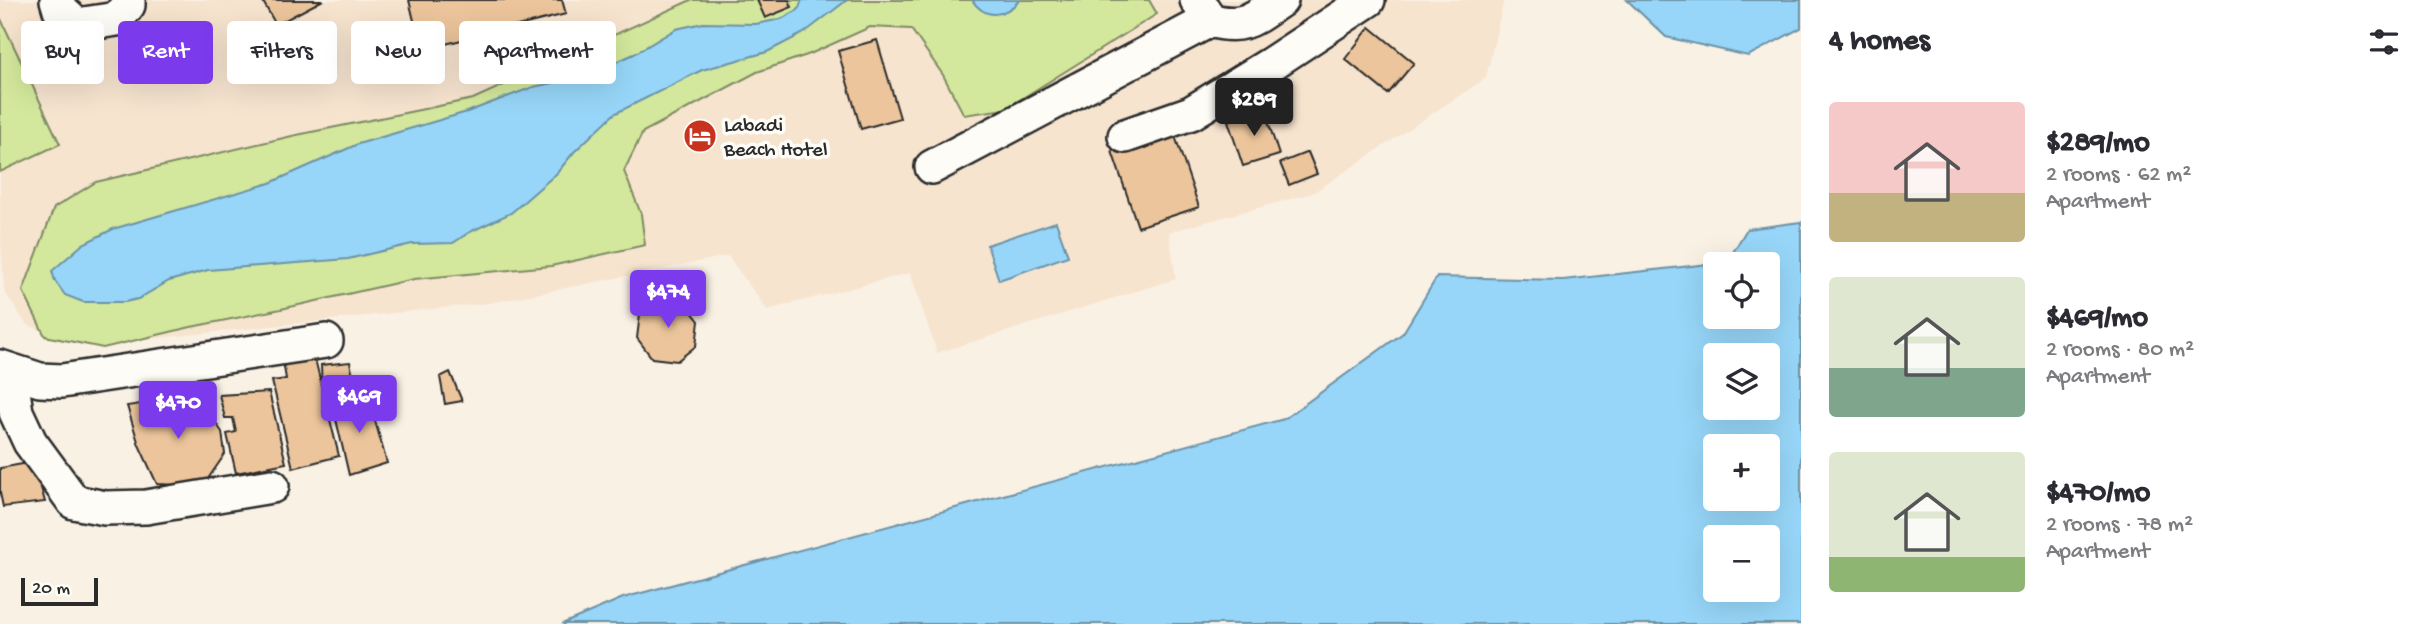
<!DOCTYPE html>
<html lang="en">
<head>
<meta charset="utf-8">
<style>
	body { margin:0; font-family:"Gochi Hand",sans-serif; background:#f2f2f3; color:#2b2b33; height:100vh; display:flex; flex-direction:column; font-size:26px; white-space:nowrap }
	* { box-sizing:border-box; margin:0 }
	p { font-size:23px; color:#7c7c81 }
	.icon { flex:none; width:38px; height:38px; fill:none; stroke:currentColor; stroke-width:2; stroke-linecap:round; stroke-linejoin:round }
	.map { position:relative; flex:1; overflow:hidden }
	.details { display:flex; flex-direction:column; background:#fff; width:630px }
	.details>* { flex:none }
	.top-card { position:absolute; left:21px; top:21px; width:665px; height:63px; display:flex; gap:14px }
	.controls { position:absolute; left:1703px; top:252px; display:grid; gap:14px }
	.controls a { display:grid; place-items:center; width:77px; height:77px; border-radius:7px; background:#fff; box-shadow:0 7px 28px #0002; font-size:35px }
	.scale { position:absolute; left:21px; bottom:18px; width:77px; box-sizing:border-box; padding-left:7px; border:4px solid #2b2b2b; border-top:0; font-size:19px; line-height:24px; white-space:nowrap; color:#2b2b2b; -webkit-text-stroke:5px #fdfcf7; paint-order:stroke }
	.price { position:absolute; translate:-50% -60px; padding:0 16px; border-radius:7px; background:#7c3aed; color:#fff; font-size:23px; line-height:46px; filter:drop-shadow(0 2px 4px #0008) }
	.price::after { content:''; position:absolute; left:50%; top:42px; width:21px; height:16px; margin-left:-10px; background:inherit; clip-path:polygon(0 0,100% 0,50% 100%) }
	.price.selected { background:#222; color:#fff }
	ul { padding:0; list-style:none }
	li { display:flex; align-items:center; gap:21px; height:175px; padding:0 28px }
	li span { display:grid; place-items:center; flex:none; width:196px; height:140px; border-radius:7px; color:#555 }
	li>.icon { margin-inline-start:auto }
	span .icon { width:84px; height:84px; fill:#fffc; stroke-width:1 }
	li b { font-size:30px }
	h2 { display:flex; justify-content:space-between; align-items:center; height:84px; padding:0 28px; font-size:30px }
	.tag { padding:0 24px; border-radius:7px; background:#fff; box-shadow:0 7px 28px #0002; font-size:24px; line-height:63px }
	.tag.selected { background:#7c3aed; color:#fff }
	main { display:flex; flex:1; min-height:0 }
	.map>svg:first-child { display:block }
</style>
</head>
<body>
<main>
<div class="map">
<svg width="1801" height="624" viewBox="0 0 1801 624">
	<rect width="100%" height="100%" fill="#faf1e5"/>
	<filter id="ink" filterUnits="userSpaceOnUse"><feTurbulence type="fractalNoise" baseFrequency=".0143" numOctaves="2"/><feDisplacementMap in="SourceGraphic" scale="14" xChannelSelector="R" yChannelSelector="G"/><feConvolveMatrix kernelMatrix="1 2 1 2 8 2 1 2 1" color-interpolation-filters="sRGB"/></filter>
	<g filter="url(#ink)">
		<!-- built -->
		<path fill="#f6e4cf" d="M0,0h1504l-18,78 -173,115 -144,39 7,47 -239,74 -27,-80 -143,37 -39,-54 -238,47 -407,43 -56,-21 -23,-34 -4,-65z"/>
		<!-- green -->
		<path fill="#d3e89c" stroke="#7f8a64" stroke-width="2" d="M691,0h458l8,14 -152,95 -41,6 -21,-40 -32,-46 -41,-2 -60,27 -53,18 -114,60 -19,39 17,43 4,31 -94,21 -137,13 -133,30 -90,18 -88,21 -58,-12 -22,-45 31,-83 42,-26 196,-46 181,-37z
			M0,17l60,127 -60,28z"/>
		<!-- water -->
		<path fill="#97d6f8" stroke="#6c92a6" stroke-width="2" fill-rule="evenodd" d="M802,0h45l-43,33 -37,19 -65,18 -88,44 -40,38 -17,21 -46,40 -41,19 -17,11 -41,1 -64,15 -140,11 -39,11 -31,18 -13,3h-42l-18,-7 -10,-14 -3,-10 31,-27 30,-15 157,-46 88,-39 109,-32 66,-25 50,-10 51,-23 42,-25 27,-6 53,1 25,-5 17,-9z
			M972,0h48c-15,16 -34,21 -48,0z
			M1627,0h174v28l-53,28 -82,-19z
			M1056,222l12,34 -69,24 -12,-35z
			M1801,222v402h-1239l61,-26 661,-179 119,-86 34,-56 126,3 164,-18 20,-33zM1715,264h53v53h-53zM1715,355h53v53h-53zM1768,446v53h-53v-53zM1768,537v53h-53v-53z"/>
		<!-- building -->
		<path fill="#ecc59c" stroke="#2b2b2b" stroke-width="2" d="M262,0h61l-47,25z
			M409,0h153l4,14 -145,36z
			M757,0h32l3,7 -27,11z
			M1370,27l44,36 -26,31 -43,-35z
			M877,40l23,78 -39,11 -23,-78z
			M1264,109l15,46 -36,11 -15,-45z
			M1173,130l26,77 -61,20 -26,-76z
			M1308,152l9,22 -28,11 -9,-22z
			M660,299l24,3 15,19 -3,25 -19,15 -25,-3 -15,-20 3,-24z
			M314,355l25,101 -46,12 -21,-87 14,-2 -3,-18z
			M350,362l6,30h-19l-1,-5 -14,2 -1,-24z
			M450,372l12,29 -17,3 -5,-27z
			M269,392l17,71 -50,10 -9,-39 9,-2 -3,-14h-8l-6,-23z
			M368,396l19,67 -38,12 -17,-73z
			M188,397l19,13 15,22 3,22 -22,32 -46,-2 -18,-39 -12,-39z
			M34,462l11,40 -42,5 -3,-14v-25z"/>
		<g fill="none" stroke-linecap="round" stroke-linejoin="round">
			<defs>
				<path id="minor" d="M57,0l3,10 17,15 40,-6 11,-14v-5
					M1197,0l13,20c34,10 44,-2 71,-20
					M1125,136l66,-23 80,-49 97,-64
					M932,167l278,-147
					M0,367l40,13 22,1 264,-40
					M10,371l6,41 14,30 44,60 31,6 41,-1 126,-21"/>
			</defs>
			<!-- minor casing -->
			<use href="#minor" stroke="#2b2b2b" stroke-width="38"/>
			<!-- minor -->
			<use href="#minor" stroke="#fdfcf7" stroke-width="33"/>
		</g>
	</g>
	<!-- icons -->
	<defs>
		<symbol id="hotel-disc" viewBox="-11 -11 22 22"><circle r="9.5" fill="#c8321e" stroke="#fdfcf7"/><path d="M-6-4.5h1.5V1H6V5H4.5V3h-9V5H-6ZM-4 0a1.8 1.8 0 1 1 3.6 0ZM.5 0V-2.5h3Q6-2.5 6 0Z" fill="#fff"/></symbol>
	</defs>
	<g fill-rule="evenodd">
		<use href="#hotel-disc" x="681" y="117" width="38" height="38"/>
	</g>
	<g text-anchor="middle" stroke-width="7" stroke-linejoin="round" paint-order="stroke">
		<!-- poi labels -->
		<g font-size="21" fill="#2b2b2b" stroke="#fdfcf7" text-anchor="start">
			<text x="724" y="131">Labadi<tspan x="724" dy="24">Beach Hotel</tspan></text>
		</g>
	</g>
</svg>
<div class="controls">
<a><svg class="icon" aria-label="locate" viewBox="0 0 24 24"><circle cx="12" cy="12" r="6"/><path d="M12 2v4M12 18v4M2 12h4M18 12h4"/></svg></a>
<a><svg class="icon" aria-label="layers" viewBox="0 0 24 24"><path d="M12 4l9 5-9 5-9-5zM3 14l9 5 9-5"/></svg></a>
<a>+</a>
<a>−</a>
</div>
<div class="scale">20 m</div>
<b class="price selected" style="left:1254px;top:138px">$289</b>
<b class="price" style="left:668px;top:330px">$474</b>
<b class="price" style="left:359px;top:435px">$469</b>
<b class="price" style="left:178px;top:441px">$470</b>
<div class="top-card">
<a class="tag">Buy</a>
<a class="tag selected">Rent</a>
<a class="tag">Filters</a>
<a class="tag">New</a>
<a class="tag">Apartment</a>
</div>
</div>
<section class="details">
<h2>4 homes<svg class="icon" aria-label="filters" viewBox="0 0 24 24"><path d="M4 7h16M4 17h16"/><circle cx="9" cy="7" r="2"/><circle cx="15" cy="17" r="2"/></svg></h2>
<ul>
<li><span style="background:linear-gradient(#f6c9c9 65%,#c2b280 0)"><svg class="icon" aria-label="home" viewBox="0 0 24 24"><path d="M3 11l9-7 9 7M6 9v11h12V9"/></svg></span><div><b>$289/mo</b><p>2 rooms · 62 m²</p><p>Apartment</p></div></li>
<li><span style="background:linear-gradient(#dfe7d0 65%,#7fa58c 0)"><svg class="icon" aria-label="home" viewBox="0 0 24 24"><path d="M3 11l9-7 9 7M6 9v11h12V9"/></svg></span><div><b>$469/mo</b><p>2 rooms · 80 m²</p><p>Apartment</p></div></li>
<li><span style="background:linear-gradient(#dfe7d0 75%,#8fb573 0)"><svg class="icon" aria-label="home" viewBox="0 0 24 24"><path d="M3 11l9-7 9 7M6 9v11h12V9"/></svg></span><div><b>$470/mo</b><p>2 rooms · 78 m²</p><p>Apartment</p></div></li>
</ul>
</section>
</main>
</body>
</html>
